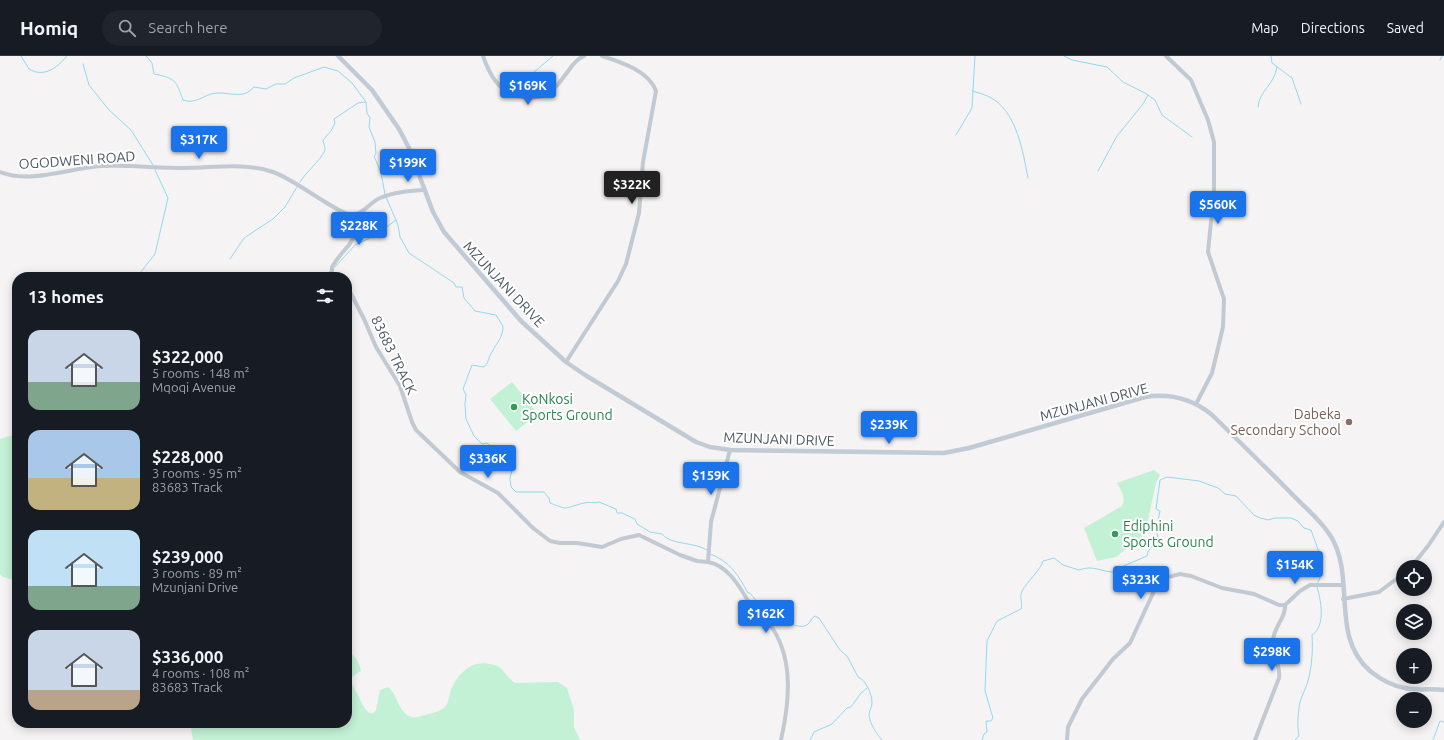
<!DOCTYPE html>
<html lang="en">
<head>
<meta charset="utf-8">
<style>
	body { margin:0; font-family:Ubuntu,sans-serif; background:#20242c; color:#f1f3f6; height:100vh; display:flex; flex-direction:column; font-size:15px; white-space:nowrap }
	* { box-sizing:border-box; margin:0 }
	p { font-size:13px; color:#9ea1a6 }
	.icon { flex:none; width:22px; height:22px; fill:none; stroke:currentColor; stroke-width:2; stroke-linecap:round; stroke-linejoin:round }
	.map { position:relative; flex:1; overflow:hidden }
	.drawer { position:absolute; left:12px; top:216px; width:340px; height:456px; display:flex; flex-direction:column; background:#171b24; border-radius:16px; box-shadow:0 2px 10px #0003 }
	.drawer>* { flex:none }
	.tools { position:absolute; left:1396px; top:504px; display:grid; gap:8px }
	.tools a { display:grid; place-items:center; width:36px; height:36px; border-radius:50%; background:#171b24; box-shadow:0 2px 10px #0003; font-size:20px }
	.price { position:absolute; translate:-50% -34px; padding:0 9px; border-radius:4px; background:#1a73e8; color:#fff; font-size:13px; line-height:26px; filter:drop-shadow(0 1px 2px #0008) }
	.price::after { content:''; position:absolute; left:50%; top:24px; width:12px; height:9px; margin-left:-6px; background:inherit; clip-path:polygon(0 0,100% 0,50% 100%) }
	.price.on { background:#222; color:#fff }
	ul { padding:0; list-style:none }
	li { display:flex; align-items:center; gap:12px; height:100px; padding:0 16px }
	li span { display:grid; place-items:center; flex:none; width:112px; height:80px; border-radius:12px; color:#555 }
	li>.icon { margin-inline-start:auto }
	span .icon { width:48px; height:48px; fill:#fffc; stroke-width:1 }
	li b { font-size:17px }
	h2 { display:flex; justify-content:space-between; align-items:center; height:48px; padding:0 16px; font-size:17px }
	header { display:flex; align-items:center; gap:24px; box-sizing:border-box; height:56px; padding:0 20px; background:#171b24; border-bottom:1px solid #363941 }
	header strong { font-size:19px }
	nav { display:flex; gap:22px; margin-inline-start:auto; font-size:14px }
	.search { width:280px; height:36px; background:#20242c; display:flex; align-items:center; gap:10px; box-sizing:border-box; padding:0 14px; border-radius:22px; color:#9ea1a6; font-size:15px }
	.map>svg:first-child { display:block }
</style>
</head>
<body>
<header>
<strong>Homiq</strong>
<div class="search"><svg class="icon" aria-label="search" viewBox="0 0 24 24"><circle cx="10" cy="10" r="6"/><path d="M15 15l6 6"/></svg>Search here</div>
<nav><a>Map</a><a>Directions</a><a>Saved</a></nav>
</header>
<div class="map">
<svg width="1444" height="684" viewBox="0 0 1444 684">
	<rect width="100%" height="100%" fill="#f5f3f3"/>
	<!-- green -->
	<path fill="#c3f1d5" d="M512,326l26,32 -22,17 -26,-32z
		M17,378v147l-14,-4 -3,-3v-135z
		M1154,414l6,5 -4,8 -11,51 -29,23 -19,4 -13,-33 38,-22c4,-8 -1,-16 -5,-23z
		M347,595c8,4 12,10 14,20l-9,6 -1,5c6,10 11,25 18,31h5l2,-3 4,-20 8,-3c9,6 9,21 19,28 6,4 12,2 18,0 7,-2 14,-3 20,-8 4,-4 4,-12 6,-17 7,-18 23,-32 43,-25 10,2 12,13 21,18l43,-1 9,6 7,22v17l6,13h-387l-3,-17h157z"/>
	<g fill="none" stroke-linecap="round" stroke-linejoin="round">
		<!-- stream -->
		<path stroke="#90daee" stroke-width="1" d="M21,0l8,13c15,9 28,-1 38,-13
			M146,0l6,7 2,11c22,4 22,7 29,26 11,4 19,-3 28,-6 11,-3 22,2 32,0 5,-1 8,-4 11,-7l12,2 10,-5h9l9,-6 30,-11 14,4 14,12 14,19 1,11 3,5 -1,9 6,15 1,12 -2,2 7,17 4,21
			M1064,0l8,4 35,7 16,15 22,11 10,7 7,15 30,22
			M1271,0l1,7 20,15 9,26
			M1440,4l2,-4
			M83,8l6,21 20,25 22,20 22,35
			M520,28l33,-28
			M972,35c7,2 15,4 21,8 24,15 30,53 35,79
			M1258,51c1,-16 17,-23 19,-40
			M956,79l16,-27 3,-52
			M1098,115l19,-35 26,-32 5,-9
			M300,126c5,-9 25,-26 25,-33 0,-3 -2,-7 -2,-9l8,-9 4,-8 -1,-4 24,-16 7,-1
			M386,141l12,28 2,12 9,16 45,30 2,4h6l2,11 11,13 21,4 7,11c0,12 -6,16 -11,26 -4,5 -3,13 -9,15l-11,-2 -9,24 3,6 -1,9 1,15 8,17 8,8 5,-1 10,8 15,19 -2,8 1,9 5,5h28l5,6 1,5c21,8 13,5 34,0 5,-2 10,1 15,-1l17,7 1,4h5l13,6 2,5 13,8 12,2c8,11 33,8 45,16
			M230,203l14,-21 29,-19 12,-12 12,-20
			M335,211l20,-22 21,-10 20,-15
			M140,217l15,-19 13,-56 -13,-28
			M324,221l7,-7
			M710,498c20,7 28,21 38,39h2c3,3 5,7 8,10 7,7 38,29 49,22 4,-3 4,-7 8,-9l4,2 21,32 7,6 11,21c8,3 14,17 14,26 0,4 -3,8 -3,12 1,9 7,18 13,25
			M810,684l4,-8 18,-8 15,-16 4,-1 10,-14 6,-5
			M982,684l2,-6 3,-2 -1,-11h5l2,-3 -8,-27 2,-50 10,-20 24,-12c2,-6 -2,-12 1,-18 5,-9 19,-22 21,-30l11,-3 9,7 16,5c14,-6 24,3 37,2l5,-5 26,-11 1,-4 10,-16 -2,-5 4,-20 -4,-2 4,-29 7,-3 32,4 19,7 7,6 11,2 18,19 6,3 8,2 7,-2h16l7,3 6,7 7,2 9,25v23l-3,6
			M1295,684l4,-4c-2,-11 -1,-23 1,-34 2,-7 6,-14 8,-21 4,-15 5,-31 4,-46 14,-9 9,-35 5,-48
			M1433,684l7,-19 4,1"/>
		<!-- tertiary -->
		<path stroke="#c1cad2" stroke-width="4" d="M483,0c6,17 15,35 34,40 29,6 35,-3 52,-26 4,-6 8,-11 15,-14
			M1166,0l25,24 17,40 6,22v49l-6,61 16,47 -1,28 -11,46 -16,31
			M0,116c32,12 69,-4 102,-6 27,-1 54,2 81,2 31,0 60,-6 90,4 20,6 66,43 79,43 11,0 18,-13 28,-17 14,-6 30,-7 44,-8
			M336,221l-4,-5v-5c14,-24 25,-20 24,-52
			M347,230l17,33 12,28 24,39 12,36 4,8 44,42 38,21 35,35 17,13 10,2h17l25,4 19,-8 18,-4 41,20 17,6 11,1
			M566,306l52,-81 8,-17 13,-51 4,-51 13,-71c-7,-20 -35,-29 -54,-35
			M730,394l-19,72 -3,40c22,4 33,28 44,45 5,9 15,14 21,22 21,33 16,75 8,111
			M1411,511l17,-21 16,-24
			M1343,543l36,-7 24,-18
			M1285,549l15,-14 10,-6h33
			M1067,684l1,-13 14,-28 31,-40 17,-16 24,-52 14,-14 12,-3 11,2 31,12 32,6 25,11h6
			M1255,684l24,-62c2,-13 -7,-24 -6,-37 0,-14 13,-22 12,-36"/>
		<!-- secondary -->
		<path stroke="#c1cbd6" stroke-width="4.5" d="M338,0l34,34 27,39 10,19 24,64 11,20 77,89 45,41 19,13 111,67 14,5 20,3 214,3 25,-5 176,-51c25,-4 47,2 66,17 26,25 52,51 78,77 13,14 30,27 41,44 27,42 -1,100 40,136 10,8 22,15 35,17 13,3 26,0 39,2"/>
	</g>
	<!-- markers -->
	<g fill="#2e9e5b" stroke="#fff" stroke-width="1.5">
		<circle cx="514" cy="351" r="4"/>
		<circle cx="1115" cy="478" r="4"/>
	</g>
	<circle fill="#8d6e63" stroke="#fff" stroke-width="1.5" cx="1349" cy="366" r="4"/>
	<g text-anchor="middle" stroke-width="4" stroke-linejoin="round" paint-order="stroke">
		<!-- street labels -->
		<g font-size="14" fill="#4a5661" stroke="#fff">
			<text transform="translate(77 104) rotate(-4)" y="5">OGODWENI ROAD</text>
			<text transform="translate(504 228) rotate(47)" y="5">MZUNJANI DRIVE</text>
			<text transform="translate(394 299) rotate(64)" y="5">83683 TRACK</text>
			<text transform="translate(1094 346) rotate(-15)" y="5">MZUNJANI DRIVE</text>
			<text transform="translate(779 383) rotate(2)" y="5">MZUNJANI DRIVE</text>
		</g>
		<!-- leisure labels -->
		<g font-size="14" fill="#27864d" stroke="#fff" text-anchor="start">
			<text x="522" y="348">KoNkosi<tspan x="522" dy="16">Sports Ground</tspan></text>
			<text x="1123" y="475">Ediphini<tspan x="1123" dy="16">Sports Ground</tspan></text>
		</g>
		<!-- education labels -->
		<g font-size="14" fill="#785e54" stroke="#fff" text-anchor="end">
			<text x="1341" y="363">Dabeka<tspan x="1341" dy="16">Secondary School</tspan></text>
		</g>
	</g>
</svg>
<div class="tools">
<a><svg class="icon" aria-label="locate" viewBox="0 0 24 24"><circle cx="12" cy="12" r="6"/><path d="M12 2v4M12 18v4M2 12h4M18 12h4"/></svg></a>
<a><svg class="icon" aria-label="layers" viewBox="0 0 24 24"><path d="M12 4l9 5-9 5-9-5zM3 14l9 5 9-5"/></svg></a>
<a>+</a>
<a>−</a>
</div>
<b class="price" style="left:528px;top:50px">$169K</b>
<b class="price" style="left:199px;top:104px">$317K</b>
<b class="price" style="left:408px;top:127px">$199K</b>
<b class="price on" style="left:632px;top:149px">$322K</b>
<b class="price" style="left:1218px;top:169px">$560K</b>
<b class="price" style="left:359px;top:190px">$228K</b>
<b class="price" style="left:889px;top:389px">$239K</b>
<b class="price" style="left:488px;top:423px">$336K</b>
<b class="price" style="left:711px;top:440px">$159K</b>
<b class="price" style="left:1295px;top:529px">$154K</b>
<b class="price" style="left:1141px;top:544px">$323K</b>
<b class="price" style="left:766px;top:578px">$162K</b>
<b class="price" style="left:1272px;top:616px">$298K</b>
<section class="drawer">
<h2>13 homes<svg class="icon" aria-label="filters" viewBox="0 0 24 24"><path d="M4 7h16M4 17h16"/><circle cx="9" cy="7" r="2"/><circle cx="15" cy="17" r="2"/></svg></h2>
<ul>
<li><span style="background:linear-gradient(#c9d6e8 65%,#7fa58c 0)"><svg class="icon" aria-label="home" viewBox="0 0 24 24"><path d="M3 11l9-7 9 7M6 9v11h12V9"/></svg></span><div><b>$322,000</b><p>5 rooms · 148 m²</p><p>Mqoqi Avenue</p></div></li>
<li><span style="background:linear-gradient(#a9c7e8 60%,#c2b280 0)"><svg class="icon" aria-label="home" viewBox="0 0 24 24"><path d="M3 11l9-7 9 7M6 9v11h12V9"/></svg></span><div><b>$228,000</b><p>3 rooms · 95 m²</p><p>83683 Track</p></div></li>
<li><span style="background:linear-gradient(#bfe0f5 70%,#7fa58c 0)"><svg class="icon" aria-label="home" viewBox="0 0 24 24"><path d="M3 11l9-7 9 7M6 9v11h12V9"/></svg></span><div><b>$239,000</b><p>3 rooms · 89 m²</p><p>Mzunjani Drive</p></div></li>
<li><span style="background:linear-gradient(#c9d6e8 75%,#b9a48a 0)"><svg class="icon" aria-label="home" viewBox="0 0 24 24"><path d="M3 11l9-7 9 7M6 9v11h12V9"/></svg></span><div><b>$336,000</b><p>4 rooms · 108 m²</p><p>83683 Track</p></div></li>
</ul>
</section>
</div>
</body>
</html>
